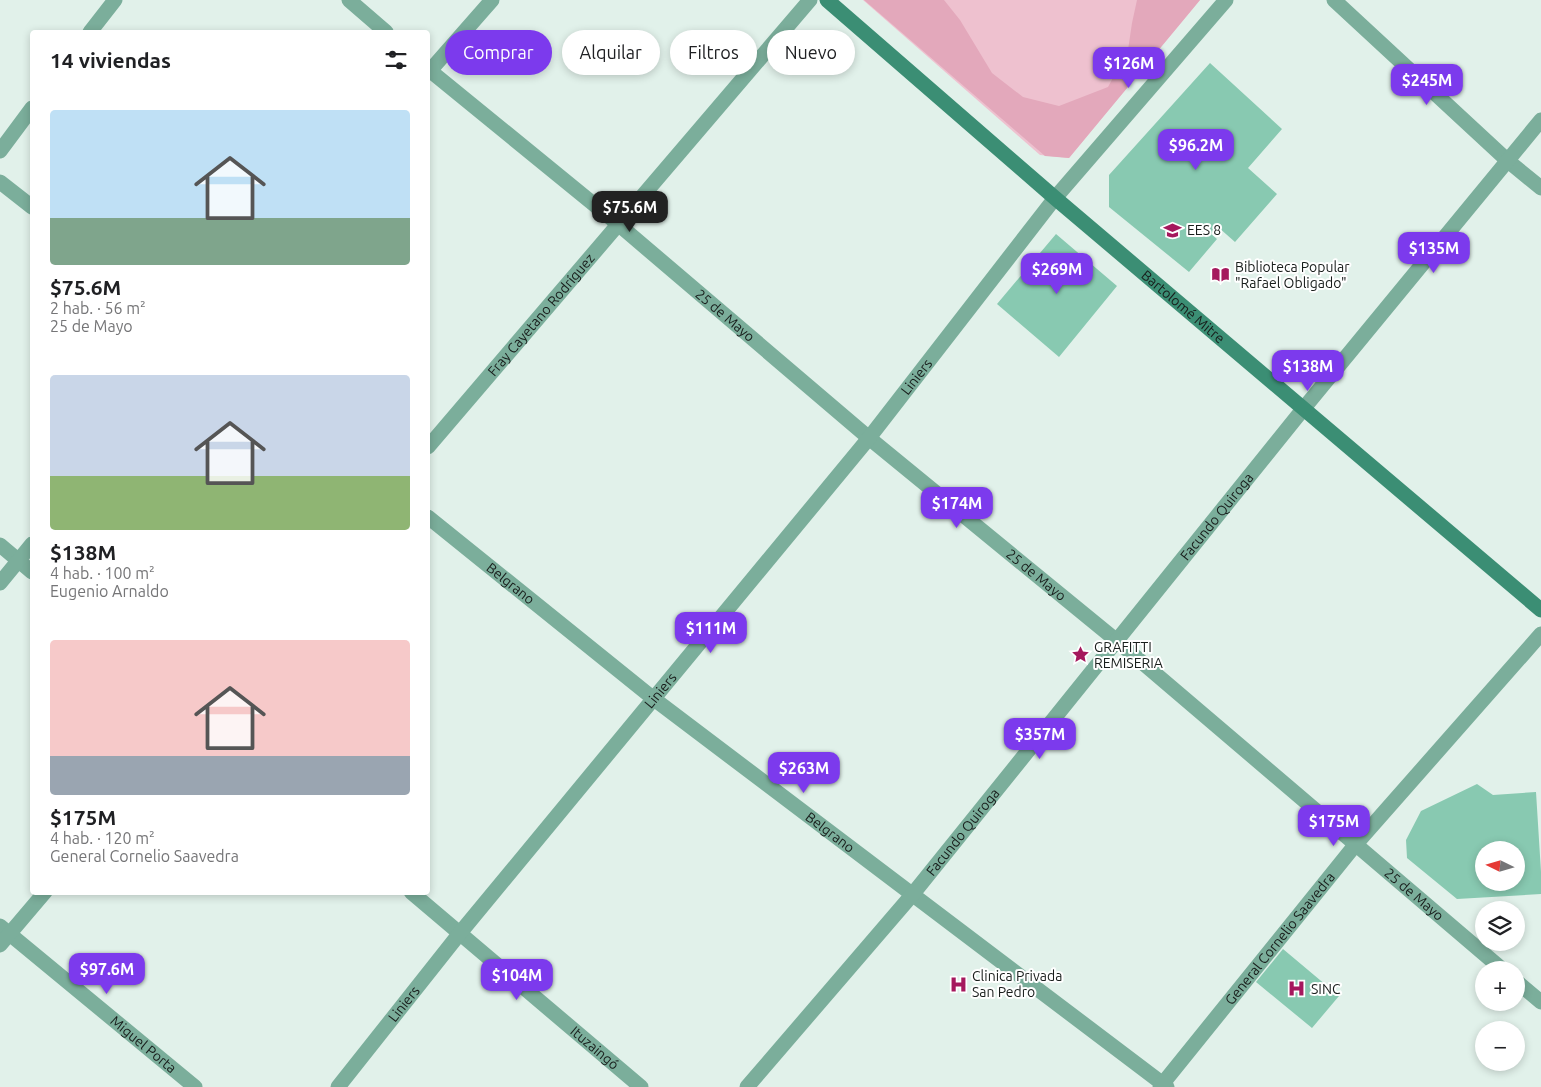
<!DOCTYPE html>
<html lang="es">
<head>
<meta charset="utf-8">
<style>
	body { margin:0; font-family:Ubuntu,sans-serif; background:#f2f2f2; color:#202124; height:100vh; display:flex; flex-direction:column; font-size:19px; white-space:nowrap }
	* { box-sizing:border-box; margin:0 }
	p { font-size:16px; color:#757577 }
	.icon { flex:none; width:28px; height:28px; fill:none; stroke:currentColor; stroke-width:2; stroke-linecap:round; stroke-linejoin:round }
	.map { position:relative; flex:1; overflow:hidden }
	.details { position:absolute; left:30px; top:30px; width:400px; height:865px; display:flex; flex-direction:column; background:#fff; border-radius:5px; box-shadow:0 2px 8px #0003 }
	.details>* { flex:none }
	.guide { position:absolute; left:445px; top:30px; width:475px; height:45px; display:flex; gap:10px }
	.needle { width:32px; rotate:275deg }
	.buttons { position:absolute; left:1475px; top:841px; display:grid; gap:10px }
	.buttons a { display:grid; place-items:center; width:50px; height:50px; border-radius:50%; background:#fff; box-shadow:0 2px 8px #0003; font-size:25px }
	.price { position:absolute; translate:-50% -42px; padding:0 11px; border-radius:10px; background:#7c3aed; color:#fff; font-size:16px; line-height:32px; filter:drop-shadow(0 1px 2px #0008) }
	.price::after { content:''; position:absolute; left:50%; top:30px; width:15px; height:11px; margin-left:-8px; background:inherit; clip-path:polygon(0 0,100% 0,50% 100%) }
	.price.active { background:#222; color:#fff }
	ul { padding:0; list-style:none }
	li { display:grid; align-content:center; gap:10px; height:265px; padding:0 20px }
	li span { display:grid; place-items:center; height:155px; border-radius:5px; color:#555 }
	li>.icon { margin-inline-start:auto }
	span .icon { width:90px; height:90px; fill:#fffc; stroke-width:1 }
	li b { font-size:21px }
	h2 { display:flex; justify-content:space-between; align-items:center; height:60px; padding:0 20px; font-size:21px }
	.chip { padding:0 18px; border-radius:22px; background:#fff; box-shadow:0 2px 8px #0003; font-size:18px; line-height:45px }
	.chip.active { background:#7c3aed; color:#fff }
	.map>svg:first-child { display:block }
</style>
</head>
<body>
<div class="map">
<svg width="1541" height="1087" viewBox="0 0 1541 1087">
	<rect width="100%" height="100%" fill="#e1f1ea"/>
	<!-- green -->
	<path fill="#eec1cf" d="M863,0h337l-131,158 -29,-3z"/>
	<!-- forest -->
	<path fill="#e3a8bb" d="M864,0h80l16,20 32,53 31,24 36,9 49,-19 20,-37 4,-27 5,-23h63l-131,158 -24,-2z"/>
	<!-- building -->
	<path fill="#88c9b1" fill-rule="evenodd" d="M1210,63l72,66 -34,39 29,26 -42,48 -17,-15 -7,7 6,5 -28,33 -80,-65v-32z
		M1056,234l61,52 -58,71 -62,-53z
		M1477,784l16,11 43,-3 5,80v22l-84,5 -50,-41 -1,-18 15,-29zM1484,850h32v32h-32z
		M1283,949l56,47 -27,32 -56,-46z"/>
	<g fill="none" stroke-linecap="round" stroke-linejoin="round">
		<!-- street -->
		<g stroke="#7bae9b" stroke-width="15">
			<path d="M349,0l37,32"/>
			<path d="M1334,0l174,161 33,27"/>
			<path d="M90,32l25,-32"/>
			<path id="s1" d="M428,69l190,155 251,214 248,203 386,329"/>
			<path d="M428,73l64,-73"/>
			<path d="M0,151l32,-43"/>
			<path d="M0,182l32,25"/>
			<path id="s2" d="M428,447l382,-447"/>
			<path id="s3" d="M428,517l226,182 513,388"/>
			<path d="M0,545l32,27"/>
			<path d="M0,583l32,-39"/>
			<path id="s4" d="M411,892l230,195"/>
			<path id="s5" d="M0,926l195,161"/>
			<path d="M0,945l45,-53"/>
			<path d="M1516,981l25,21"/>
			<path id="s6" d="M338,1087l122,-154 409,-495 186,-240 171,-198"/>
			<path id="s7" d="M747,1087l165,-192 392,-487 237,-288"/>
			<path id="s8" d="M1160,1087l196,-243 185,-210"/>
		</g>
		<!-- secondary -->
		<path stroke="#3b8e74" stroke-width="15" id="s9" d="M827,0l228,198 486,412"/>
	</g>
	<!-- icons -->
	<defs>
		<symbol id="school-bare" viewBox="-9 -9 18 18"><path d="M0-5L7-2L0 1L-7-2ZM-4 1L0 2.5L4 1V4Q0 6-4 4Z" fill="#a5185d" stroke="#fff" stroke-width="2.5" paint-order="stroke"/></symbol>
		<symbol id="library-bare" viewBox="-9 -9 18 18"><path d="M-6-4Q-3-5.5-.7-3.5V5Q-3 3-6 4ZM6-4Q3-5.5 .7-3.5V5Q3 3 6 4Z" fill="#a5185d" stroke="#fff" stroke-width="2.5" paint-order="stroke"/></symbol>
		<symbol id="sight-bare" viewBox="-9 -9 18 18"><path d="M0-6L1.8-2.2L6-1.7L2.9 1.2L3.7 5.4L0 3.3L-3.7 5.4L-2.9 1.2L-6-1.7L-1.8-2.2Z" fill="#a5185d" stroke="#fff" stroke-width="2.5" paint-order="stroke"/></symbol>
		<symbol id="hospital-bare" viewBox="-9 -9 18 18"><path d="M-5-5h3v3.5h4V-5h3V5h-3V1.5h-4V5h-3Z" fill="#a5185d" stroke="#fff" stroke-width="2.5" paint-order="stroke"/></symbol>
	</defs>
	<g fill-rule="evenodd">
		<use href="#school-bare" x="1160" y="218" width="25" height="25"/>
		<use href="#library-bare" x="1208" y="262" width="25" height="25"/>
		<use href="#sight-bare" x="1068" y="642" width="25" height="25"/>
		<use href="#hospital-bare" x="946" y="972" width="25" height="25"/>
		<use href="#hospital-bare" x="1284" y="976" width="25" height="25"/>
	</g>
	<g text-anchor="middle" stroke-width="4" stroke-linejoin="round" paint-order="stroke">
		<!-- poi labels -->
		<g font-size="14" fill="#181d1b" stroke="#fff" text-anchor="start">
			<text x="1187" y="235">EES 8</text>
			<text x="1235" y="272">Biblioteca Popular<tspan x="1235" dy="16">"Rafael Obligado"</tspan></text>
			<text x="1094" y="652">GRAFITTI<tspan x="1094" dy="16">REMISERIA</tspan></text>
			<text x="972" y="981">Clinica Privada<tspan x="972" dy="16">San Pedro</tspan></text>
			<text x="1311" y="994">SINC</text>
		</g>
		<!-- street labels -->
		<g font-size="14" fill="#181d1b" stroke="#fff">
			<text dy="5" stroke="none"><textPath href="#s9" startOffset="470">Bartolomé Mitre</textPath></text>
			<text dy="5" stroke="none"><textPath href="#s2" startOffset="174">Fray Cayetano Rodríguez</textPath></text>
			<text dy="5" stroke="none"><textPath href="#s1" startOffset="386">25 de Mayo</textPath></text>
			<text dy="5" stroke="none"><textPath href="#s6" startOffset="916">Liniers</textPath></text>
			<text dy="5" stroke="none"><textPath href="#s7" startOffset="739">Facundo Quiroga</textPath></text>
			<text dy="5" stroke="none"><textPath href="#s1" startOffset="791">25 de Mayo</textPath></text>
			<text dy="5" stroke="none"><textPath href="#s3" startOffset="106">Belgrano</textPath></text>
			<text dy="5" stroke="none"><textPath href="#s6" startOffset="511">Liniers</textPath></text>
			<text dy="5" stroke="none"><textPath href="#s7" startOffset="334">Facundo Quiroga</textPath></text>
			<text dy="5" stroke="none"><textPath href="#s3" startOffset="511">Belgrano</textPath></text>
			<text dy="5" stroke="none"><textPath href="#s1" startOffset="1286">25 de Mayo</textPath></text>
			<text dy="5" stroke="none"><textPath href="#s8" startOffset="191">General Cornelio Saavedra</textPath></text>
			<text dy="5" stroke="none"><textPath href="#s6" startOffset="106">Liniers</textPath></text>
			<text dy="5" stroke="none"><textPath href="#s5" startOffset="186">Miguel Porta</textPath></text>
			<text dy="5" stroke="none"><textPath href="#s4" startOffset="241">Ituzaingó</textPath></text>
		</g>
	</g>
</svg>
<div class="buttons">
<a><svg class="needle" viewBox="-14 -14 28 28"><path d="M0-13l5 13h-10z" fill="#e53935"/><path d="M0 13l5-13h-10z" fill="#757577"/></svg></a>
<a><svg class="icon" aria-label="layers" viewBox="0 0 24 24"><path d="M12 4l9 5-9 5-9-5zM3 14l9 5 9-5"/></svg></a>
<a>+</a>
<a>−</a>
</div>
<b class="price" style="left:1129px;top:89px">$126M</b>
<b class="price" style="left:1427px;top:106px">$245M</b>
<b class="price" style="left:1196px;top:171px">$96.2M</b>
<b class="price active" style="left:630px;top:233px">$75.6M</b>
<b class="price" style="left:1434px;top:274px">$135M</b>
<b class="price" style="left:1057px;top:295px">$269M</b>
<b class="price" style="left:1308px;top:392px">$138M</b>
<b class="price" style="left:957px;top:529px">$174M</b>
<b class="price" style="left:711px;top:654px">$111M</b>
<b class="price" style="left:1040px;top:760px">$357M</b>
<b class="price" style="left:804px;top:794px">$263M</b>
<b class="price" style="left:1334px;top:847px">$175M</b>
<b class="price" style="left:107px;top:995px">$97.6M</b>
<b class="price" style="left:517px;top:1001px">$104M</b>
<div class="guide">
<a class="chip active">Comprar</a>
<a class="chip">Alquilar</a>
<a class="chip">Filtros</a>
<a class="chip">Nuevo</a>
</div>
<section class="details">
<h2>14 viviendas<svg class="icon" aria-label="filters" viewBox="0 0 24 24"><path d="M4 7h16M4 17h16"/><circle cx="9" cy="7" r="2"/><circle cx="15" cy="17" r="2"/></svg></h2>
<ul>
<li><span style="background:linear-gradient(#bfe0f5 70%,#7fa58c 0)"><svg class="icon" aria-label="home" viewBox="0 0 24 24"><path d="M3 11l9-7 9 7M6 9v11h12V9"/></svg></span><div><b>$75.6M</b><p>2 hab. · 56 m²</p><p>25 de Mayo</p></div></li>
<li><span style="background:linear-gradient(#c9d6e8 65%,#8fb573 0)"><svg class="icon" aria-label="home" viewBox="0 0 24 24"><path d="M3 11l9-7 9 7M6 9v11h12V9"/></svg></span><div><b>$138M</b><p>4 hab. · 100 m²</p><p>Eugenio Arnaldo</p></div></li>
<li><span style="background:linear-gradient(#f6c9c9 75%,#9aa5b1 0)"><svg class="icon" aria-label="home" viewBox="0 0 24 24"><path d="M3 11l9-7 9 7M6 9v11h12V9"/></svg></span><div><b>$175M</b><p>4 hab. · 120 m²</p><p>General Cornelio Saavedra</p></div></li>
</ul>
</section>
</div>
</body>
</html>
